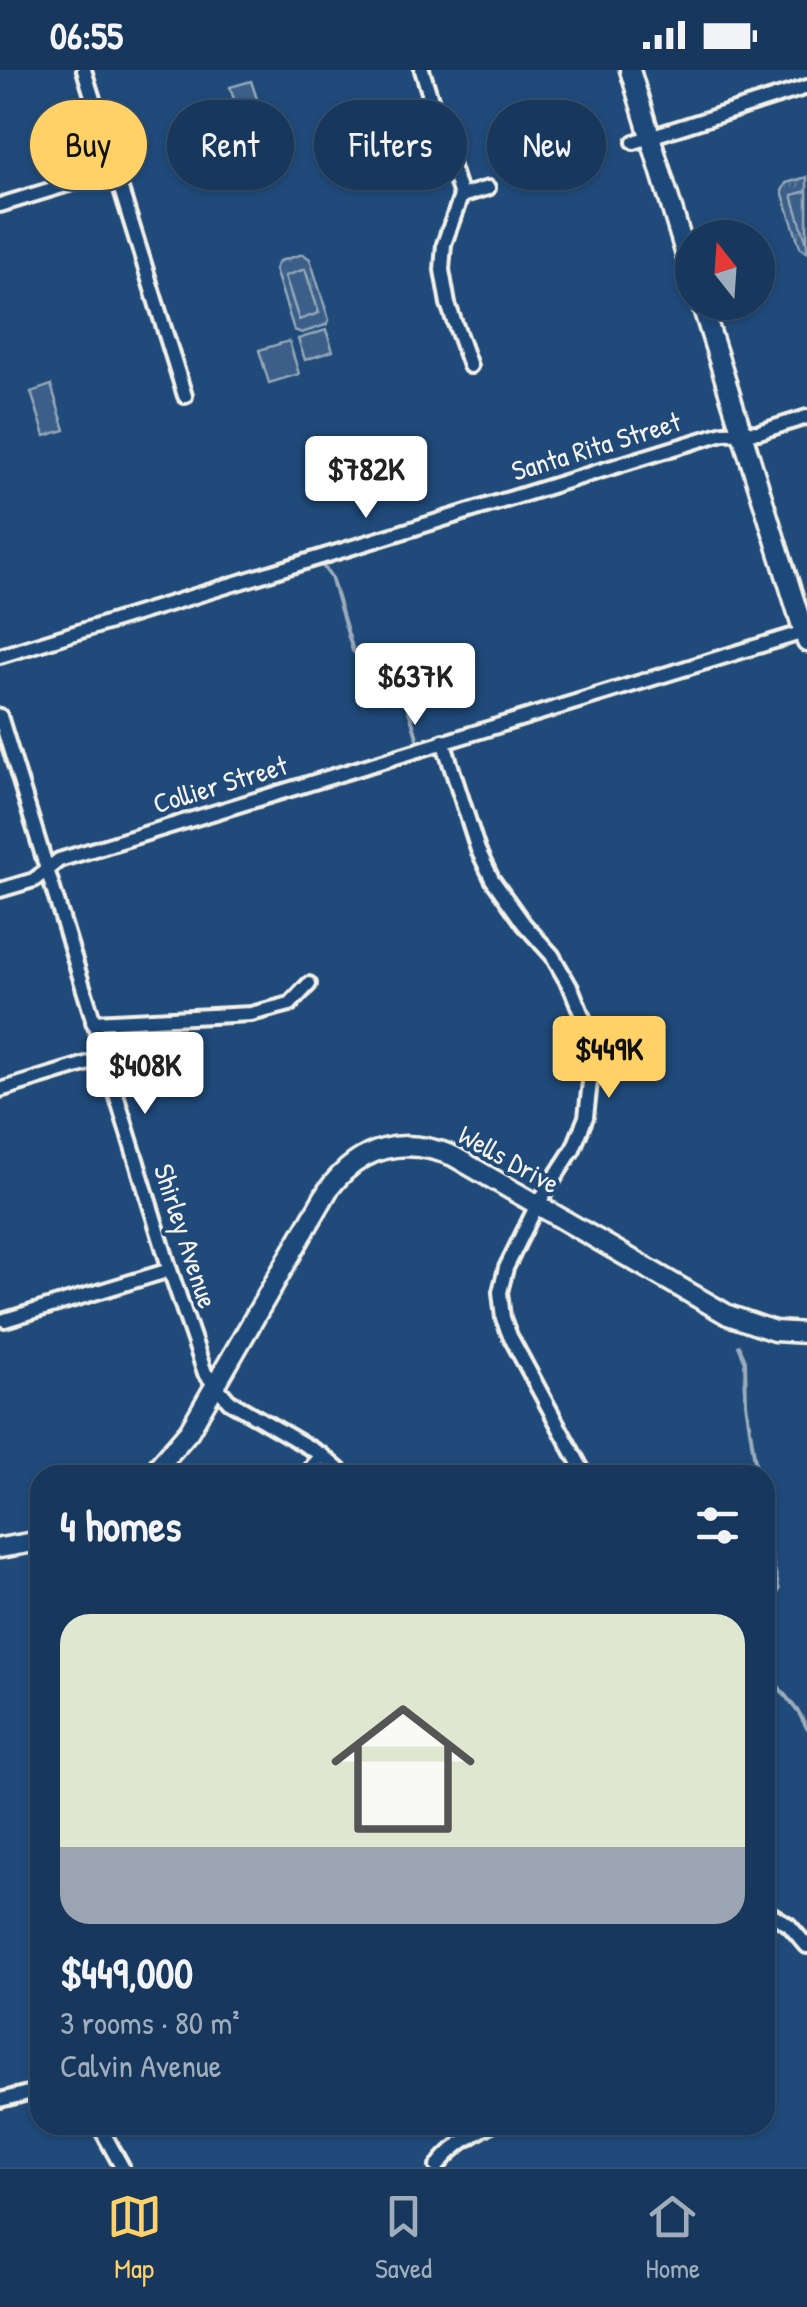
<!DOCTYPE html>
<html lang="en">
<head>
<meta charset="utf-8">
<style>
	body { margin:0; font-family:"Patrick Hand",sans-serif; background:#203f62; color:#f1f3f6; height:100vh; display:flex; flex-direction:column; font-size:38px; white-space:nowrap }
	* { box-sizing:border-box; margin:0 }
	p { font-size:32px; color:#9eacbb }
	.icon { flex:none; width:55px; height:55px; fill:none; stroke:currentColor; stroke-width:2; stroke-linecap:round; stroke-linejoin:round }
	.map { position:relative; flex:1; overflow:hidden }
	.sheet { position:absolute; left:30px; top:1395px; width:745px; height:670px; display:flex; flex-direction:column; background:#17385c; border-radius:30px; box-shadow:0 2px 8px #0004,0 0 0 2px #365272 }
	.sheet>* { flex:none }
	.banner { position:absolute; left:30px; top:30px; width:748px; height:90px; display:flex; gap:20px }
	.needle { width:65px; rotate:343deg }
	.buttons { position:absolute; left:675px; top:150px; display:grid; gap:20px }
	.buttons a { display:grid; place-items:center; width:100px; height:100px; border-radius:50%; background:#17385c; box-shadow:0 2px 8px #0004,0 0 0 2px #365272; font-size:50px }
	.price { position:absolute; translate:-50% -85px; padding:0 22px; border-radius:10px; background:#fff; color:#222; font-size:32px; line-height:65px; filter:drop-shadow(0 2px 5px #0008) }
	.price::after { content:''; position:absolute; left:50%; top:60px; width:30px; height:22px; margin-left:-15px; background:inherit; clip-path:polygon(0 0,100% 0,50% 100%) }
	.price.current { background:#ffd166; color:#111 }
	ul { padding:0; list-style:none }
	li { display:grid; align-content:center; gap:20px; height:530px; padding:0 30px }
	li+li { border-top:2px solid #365272 }
	li span { display:grid; place-items:center; height:310px; border-radius:30px; color:#555 }
	li>.icon { margin-inline-start:auto }
	span .icon { width:180px; height:180px; fill:#fffc; stroke-width:1 }
	li b { font-size:42px }
	h2 { display:flex; justify-content:space-between; align-items:center; height:120px; padding:0 30px; font-size:42px }
	.tag { padding:0 35px; border-radius:45px; background:#17385c; box-shadow:0 2px 8px #0004,0 0 0 2px #365272; font-size:35px; line-height:90px }
	.tag.current { background:#ffd166; color:#111 }
	.status { display:flex; justify-content:space-between; align-items:center; height:70px; padding:0 50px; background:#17385c; direction:ltr }
	.status svg { height:28px; fill:currentColor }
	.menu { display:flex; justify-content:space-around; align-items:center; height:140px; border-top:2px solid #365272; background:#17385c; font-size:28px; color:#9eacbb }
	.menu a { display:grid; justify-items:center; gap:5px }
	.menu .current { color:#ffd166 }
	.map>svg:first-child { display:block }
</style>
</head>
<body>
<div class="status"><b>06:55</b><svg viewBox="0 0 49 12"><path d="M0 12V9h3v3zM5 12V6h3v6zM10 12V3h3v9zM15 12V0h3v12zM26 1h20v11H26zM47 4h2v5h-2z"/></svg></div>
<div class="map">
<svg width="807" height="2097" viewBox="0 0 807 2097">
	<defs>
		<pattern id="grass-tufts" width="24" height="20" patternUnits="userSpaceOnUse" patternTransform="scale(2.5)"><rect width="24" height="20" fill="#3a5f88"/><path d="M3 7l-1-3M5 7V3M7 7l1-3M15 17l-1-3M17 17v-4M19 17l1-3" fill="none" stroke="#577699"/></pattern>
	</defs>
	<rect width="100%" height="100%" fill="#1f4a7a"/>
	<filter id="ink" filterUnits="userSpaceOnUse"><feTurbulence type="fractalNoise" baseFrequency=".01" numOctaves="2"/><feDisplacementMap in="SourceGraphic" scale="20" xChannelSelector="R" yChannelSelector="G"/><feConvolveMatrix kernelMatrix="1 2 1 2 8 2 1 2 1" color-interpolation-filters="sRGB"/></filter>
	<g filter="url(#ink)">
		<!-- grass -->
		<path fill="url(#grass-tufts)" stroke="#97a8b8" stroke-width="2.5" d="M807,107v75l-7,-5 -18,-56 4,-8z
			M303,184l7,5 19,61 -3,5 -24,8 -8,-3 -19,-61 4,-8z"/>
		<!-- pitch -->
		<path fill="#3a5f88" stroke="#97a8b8" stroke-width="2.5" d="M251,11l15,45 -21,7 -15,-46z
			M807,121v49l-1,1 -14,-46z
			M305,199l14,44 -20,7 -14,-44z
			M326,260l7,21 -28,9 -7,-21z
			M289,271l10,33 -30,9 -10,-33z
			M51,315l14,45 -20,6 -14,-44z"/>
		<g fill="none" stroke-linecap="round" stroke-linejoin="round">
			<!-- stream -->
			<path stroke="#9cacbb" stroke-width="4" d="M323,496l8,11 22,74 6,4 23,-6 9,3 32,105
				M739,1276l6,14 1,43 11,72
				M765,1459l14,61 -10,15v47l8,33 22,28 8,15"/>
			<defs>
				<path id="street" d="M84,0l101,326
					M422,0l39,126 -17,48 -2,26 6,34 22,62
					M634,72l173,-55
					M461,126l27,-8
					M0,135l115,-35
					M0,586l723,-223 36,-1 48,-15
					M0,646l170,554 35,103 24,28 93,54 23,20
					M443,671l35,109 14,29 32,45 28,31 20,35 15,38 4,45 -5,44 -13,32 -36,56 -31,63 -6,24 3,26 7,18 75,139
					M0,820l34,-10 25,-20 745,-228
					M93,952l158,-8 39,-10 19,-20
					M0,1020l105,-32
					M5,1250l165,-50
					M305,1405l17,-20
					M765,1840l24,15 18,21
					M0,2030l40,-10
					M99,2055l23,42
					M437,2097c13,-19 33,-30 53,-42"/>
				<path id="secondary" d="M630,0l62,205
					M701,232l106,340
					M151,1405l38,-44 139,-241c32,-44 75,-54 125,-34l275,159 46,16 33,2
					M0,1478l40,-7"/>
			</defs>
			<!-- street casing -->
			<use href="#street" stroke="#f4f1e8" stroke-width="20"/>
			<!-- secondary casing -->
			<use href="#secondary" stroke="#f4f1e8" stroke-width="25"/>
			<!-- street -->
			<use href="#street" stroke="#1f4a7a" stroke-width="12"/>
			<!-- secondary -->
			<use href="#secondary" stroke="#1f4a7a" stroke-width="18"/>
		</g>
	</g>
	<g text-anchor="middle" stroke-width="8" stroke-linejoin="round" paint-order="stroke">
		<!-- street labels -->
		<g font-size="28" fill="#f4f1e8" stroke="#1f4a7a">
			<text transform="translate(596 376) rotate(-17)" y="10">Santa Rita Street</text>
			<text transform="translate(220 714) rotate(-17)" y="10">Collier Street</text>
			<text transform="translate(509 1089) rotate(29)" y="10">Wells Drive</text>
			<text transform="translate(186 1166) rotate(72)" y="10">Shirley Avenue</text>
		</g>
	</g>
</svg>
<div class="buttons">
<a><svg class="needle" viewBox="-14 -14 28 28"><path d="M0-13l5 13h-10z" fill="#e53935"/><path d="M0 13l5-13h-10z" fill="#9eacbb"/></svg></a>
</div>
<b class="price" style="left:366px;top:451px">$782K</b>
<b class="price" style="left:415px;top:658px">$637K</b>
<b class="price current" style="left:609px;top:1031px">$449K</b>
<b class="price" style="left:145px;top:1047px">$408K</b>
<div class="banner">
<a class="tag current">Buy</a>
<a class="tag">Rent</a>
<a class="tag">Filters</a>
<a class="tag">New</a>
</div>
<section class="sheet">
<h2>4 homes<svg class="icon" aria-label="filters" viewBox="0 0 24 24"><path d="M4 7h16M4 17h16"/><circle cx="9" cy="7" r="2"/><circle cx="15" cy="17" r="2"/></svg></h2>
<ul>
<li><span style="background:linear-gradient(#dfe7d0 75%,#9aa5b1 0)"><svg class="icon" aria-label="home" viewBox="0 0 24 24"><path d="M3 11l9-7 9 7M6 9v11h12V9"/></svg></span><div><b>$449,000</b><p>3 rooms · 80 m²</p><p>Calvin Avenue</p></div></li>
</ul>
</section>
</div>
<nav class="menu">
<a class="current"><svg class="icon" aria-label="map" viewBox="0 0 24 24"><path d="M3 6l6-2 6 2 6-2v14l-6 2-6-2-6 2zM9 4v14M15 6v14"/></svg>Map</a>
<a><svg class="icon" aria-label="saved" viewBox="0 0 24 24"><path d="M7 4h10v16l-5-4-5 4z"/></svg>Saved</a>
<a><svg class="icon" aria-label="home" viewBox="0 0 24 24"><path d="M3 11l9-7 9 7M6 9v11h12V9"/></svg>Home</a>
</nav>
</body>
</html>
